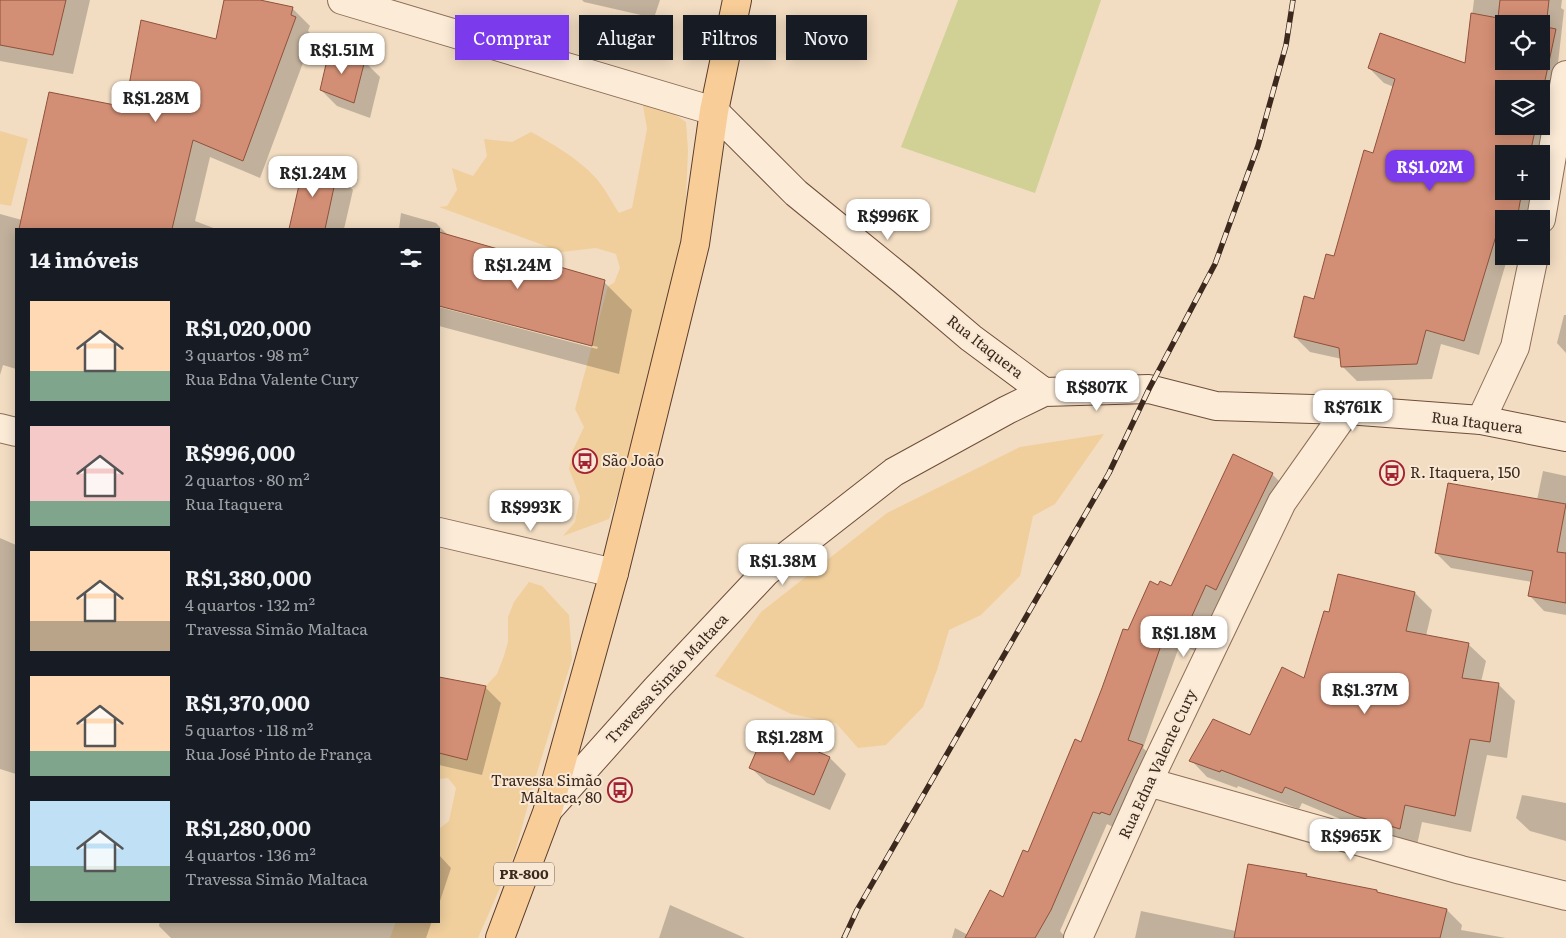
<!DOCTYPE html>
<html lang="pt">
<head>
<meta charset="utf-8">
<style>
	body { margin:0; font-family:Literata,serif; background:#242831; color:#f1f3f6; height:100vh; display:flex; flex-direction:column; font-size:19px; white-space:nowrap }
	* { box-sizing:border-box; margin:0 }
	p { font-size:16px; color:#9ea1a6 }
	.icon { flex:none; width:28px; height:28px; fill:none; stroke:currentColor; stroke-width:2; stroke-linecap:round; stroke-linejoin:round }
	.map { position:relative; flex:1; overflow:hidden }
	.panel { position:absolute; left:15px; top:228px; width:425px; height:695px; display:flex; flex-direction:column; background:#171b24; border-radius:0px; box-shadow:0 2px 12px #0003 }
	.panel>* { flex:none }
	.hud { position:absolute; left:455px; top:15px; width:475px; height:45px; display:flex; gap:10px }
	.controls { position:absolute; left:1495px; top:15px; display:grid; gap:10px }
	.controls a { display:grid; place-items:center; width:55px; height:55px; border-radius:0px; background:#171b24; box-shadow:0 2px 12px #0003; font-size:25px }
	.price { position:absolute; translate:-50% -42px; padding:0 11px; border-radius:10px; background:#fff; color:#222; font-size:16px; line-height:32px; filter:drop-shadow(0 1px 2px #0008) }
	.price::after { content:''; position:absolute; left:50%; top:30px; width:15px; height:11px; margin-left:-8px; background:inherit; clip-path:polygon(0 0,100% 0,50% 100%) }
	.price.selected { background:#7c3aed; color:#fff }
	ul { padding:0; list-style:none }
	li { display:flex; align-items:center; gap:15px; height:125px; padding:0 15px }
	li span { display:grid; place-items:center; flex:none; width:140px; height:100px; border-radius:0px; color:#555 }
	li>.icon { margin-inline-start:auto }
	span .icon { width:60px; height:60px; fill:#fffc; stroke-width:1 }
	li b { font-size:21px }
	h2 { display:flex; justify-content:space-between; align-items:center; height:60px; padding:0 15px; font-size:21px }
	.tag { padding:0 18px; border-radius:0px; background:#171b24; box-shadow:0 2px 12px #0003; font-size:18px; line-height:45px }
	.tag.selected { background:#7c3aed; color:#fff }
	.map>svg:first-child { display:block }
</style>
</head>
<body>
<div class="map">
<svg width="1566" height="938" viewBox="0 0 1566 938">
	<rect width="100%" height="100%" fill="#f2ddc2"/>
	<!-- green -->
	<path fill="#d1d095" d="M958,0h143l-66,193 -134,-46z"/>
	<!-- sand -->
	<path fill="#f0cf9d" d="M642,100l23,8 21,14 2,28 -3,71 -30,164 -46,134 -46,17 12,-14 5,-25 -11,-28 4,-19 11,-23 -9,-18 33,-123 6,-3 6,-15 -4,-14 -20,-6 -34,4 -123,-45 8,-1 10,-16 -5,-22 21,8 14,-20 -3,-17 28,3 19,-10c22,12 46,26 64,45 10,11 16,24 24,36l13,-5 15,-79z
		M0,131l28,8 -17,67 -11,-2z
		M1104,434l-49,70 -22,12 -13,60 -39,39 -32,15 -12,40 -14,37 -37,38 -28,3 -22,-25 -45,-9 -76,-38 46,-64 126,-99 133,-66z
		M529,582l13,4 27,29 3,44 -37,120 -21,77 -36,82h-88l6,-17h43v-92l10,-8 7,-33 -8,-10 -9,1v-26l28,7 19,-74 11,-12 7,-18 4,-14v-25l6,-15z"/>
	<!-- shadow -->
	<path fill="#0003" fill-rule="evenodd" d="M0,0h90l-17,74 -73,-13z
		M225,0h29l38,8 18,18 -2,5 5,5 -53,142 -50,-21 -15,64 21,8h-200v140l-13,-4 -3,10v-161l22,6 104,-111 91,-68z
		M582,0h78l-6,18 -70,-16z
		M1474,0h88l-1,8 3,2 -9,80 -14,64h-37v37h33l-8,28h-25v37h4l-29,99 -38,-11 -9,35 -75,2 -15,-15v-7l-32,-7 -15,-15 20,-37 19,-42 40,-103 20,-68 -10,-4 -15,-15 97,-4zM1504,24h37v37h-37zM1504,89h37v37h-37z
		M364,61l16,16 -10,41 -33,-12 -16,-16z
		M337,174l16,16 -9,39h-51z
		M401,213l35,10 13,13 155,46 28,28 -13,64 -180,-48v-19l158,42 1,-2 -159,-42v-76h-40z
		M1564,315h2v38l-9,-10z
		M1233,456l39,18 14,14 -56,114 -10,-4 -25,53 -15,-7 -37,104 13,12 -43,67 -6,-3 -47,107 6,7h-114l3,-10 13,7 36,-36 24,-45 54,-111 47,-111 30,-45 13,1z
		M1543,471l23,5v139l-22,-4 -14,-15 2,-14 -81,-14 -15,-15 101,-53z
		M0,538l16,7v229l-16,-5z
		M1415,593l17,17 -6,26 42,8 18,17 -5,21 17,2 17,17 -8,57 -20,-3 -16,77 -49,-10 -5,23 -43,-12 -72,-30 -3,6 -61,-23 -1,2 -30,-11 -16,-17 59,-24 55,-56 25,-66z
		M439,678l46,9 16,16 -19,72 -43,-10z
		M766,731l64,27 16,16 -16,36 -63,-27 -16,-15z
		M1522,795l44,8v38l-36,-10 -14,-13z
		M439,855l12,13 -12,36z
		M1306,875l3,3 138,32 15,15 -1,5 45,8h-371l6,-27 95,20z
		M670,905l75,33h-86z
		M160,921h272l-6,17h-255l-12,-12z"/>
	<!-- building -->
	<path fill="#d38f75" stroke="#8f513b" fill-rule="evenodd" d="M0,0h66l-13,55 -53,-10z
		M224,0h36l33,7 -2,8 5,2 -53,144 -50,-21 -21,89h-153l30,-137 76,15 16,-87 75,19z
		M1500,0h49l-3,27 10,2 -15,70v-10h-37v37h32l-6,28h-26v37h18l-5,28h-13v19l-8,-2 -32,105 -38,-11 -9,34 -76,3 -2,-19 -45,-11 10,-41 10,3 12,-45 8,2 30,-106 9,3 22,-74 -27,-11 12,-35 85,30 6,-50 27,5zM1504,24h37v37h-37z
		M330,47l35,13 -11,43 -34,-13z
		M305,159l32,14 -12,56h-36z
		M439,232l166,48 -13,66 -153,-40z
		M1233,454l40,19 -57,117 -10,-5 -24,53 -16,-7 -38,109 15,5 -33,70 -9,-3 -1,2 -7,-2 -42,98 -16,28h-70l25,-48 13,7 20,-47 5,2 47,-113 6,3 21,-54 21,-59 5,1 22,-49 8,4 2,-4 11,5z
		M1448,483l118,21 -9,48 9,1v50l-38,-7 5,-25 -98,-18z
		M1338,574l77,18 -9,39 63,12 -7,35 37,5 -9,59 -20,-3 -15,77 -50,-11 -5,24 -44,-13 -71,-29 -3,6 -61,-23 -1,2 -31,-11 24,-42 37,16 32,-68 22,11 20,-67 5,1z
		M439,677l47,9 -19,74 -28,-7z
		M766,729l64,28 -16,38 -65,-27z
		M1248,864l59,10 -1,2 71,14v2l70,17 -7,29h-206z"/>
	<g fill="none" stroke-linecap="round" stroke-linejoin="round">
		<defs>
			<path id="minor" d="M342,0l372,111
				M0,428l16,4
				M439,532l175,41
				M1148,782l313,88 105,26
				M1078,938l70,-156 134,-280 65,-92"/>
			<path id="tertiary" d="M1541,219l25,-144
				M1481,420l34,-73 19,-91"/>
			<path id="secondary" d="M714,111l82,82 108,88 67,57 73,54 105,-3 67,17 131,4 134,10 85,17
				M548,810l108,-121 110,-117 128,-100 113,-62 37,-18"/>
			<path id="primary" d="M500,938l48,-128 66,-237 81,-329 19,-133 23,-111"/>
		</defs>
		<!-- minor casing -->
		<use href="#minor" stroke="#8d6d58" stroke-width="30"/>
		<!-- tertiary casing -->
		<use href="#tertiary" stroke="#8d6d58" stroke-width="30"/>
		<!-- secondary casing -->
		<use href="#secondary" stroke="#6f4e3b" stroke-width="30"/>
		<!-- primary casing -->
		<use href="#primary" stroke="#5b3c2c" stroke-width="30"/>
		<!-- minor -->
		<use href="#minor" stroke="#fbebd7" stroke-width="28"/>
		<!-- tertiary -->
		<use href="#tertiary" stroke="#fbebd7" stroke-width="28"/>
		<!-- secondary -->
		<use href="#secondary" stroke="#fbebd7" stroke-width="28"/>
		<!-- primary -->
		<use href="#primary" stroke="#f8cd97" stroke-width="28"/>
		<defs>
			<path id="rail" d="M844,938l13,-28 252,-437 40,-84 66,-125 43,-118 28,-101 7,-45"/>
		</defs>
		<!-- rail casing -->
		<use href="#rail" stroke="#3c281d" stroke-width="5.5"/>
		<!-- rail -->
		<use href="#rail" stroke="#f8e8d3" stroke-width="4" stroke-dasharray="11" stroke-linecap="butt"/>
	</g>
	<!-- icons -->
	<defs>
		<symbol id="bus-ring" viewBox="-11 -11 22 22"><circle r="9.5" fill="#f8e8d3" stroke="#a22234" stroke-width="1.5"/><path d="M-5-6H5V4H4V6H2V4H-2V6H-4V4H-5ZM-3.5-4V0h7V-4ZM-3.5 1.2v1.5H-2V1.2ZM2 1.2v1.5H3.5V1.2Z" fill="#a22234"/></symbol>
	</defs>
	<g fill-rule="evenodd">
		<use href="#bus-ring" x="571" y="447" width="28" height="28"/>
		<use href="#bus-ring" x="1378" y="459" width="28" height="28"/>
		<use href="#bus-ring" x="606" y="776" width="28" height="28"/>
	</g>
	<g text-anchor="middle" stroke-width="4" stroke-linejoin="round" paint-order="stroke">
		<!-- shield labels -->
		<rect fill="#f8e8d3" stroke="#746254" stroke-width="1" x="494" y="862.5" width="60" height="23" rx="4"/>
		<g font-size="14" font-weight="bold" fill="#3c281d">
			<text x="524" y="879">PR-800</text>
		</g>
		<!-- street labels -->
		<g font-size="15" fill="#3c281d" stroke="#f8e8d3">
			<text transform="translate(985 347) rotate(38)" y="5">Rua Itaquera</text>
			<text transform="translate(1477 423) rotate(7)" y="5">Rua Itaquera</text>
			<text transform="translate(667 679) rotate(-47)" y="5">Travessa Simão Maltaca</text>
			<text transform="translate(1158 764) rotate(-65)" y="5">Rua Edna Valente Cury</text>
		</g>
		<!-- poi labels -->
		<g font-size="15" fill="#3c281d" stroke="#f8e8d3" text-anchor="start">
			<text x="602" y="466">São João</text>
			<text x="1410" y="478">R. Itaquera, 150</text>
			<text x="602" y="786" text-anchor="end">Travessa Simão<tspan x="602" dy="17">Maltaca, 80</tspan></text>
		</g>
	</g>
</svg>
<div class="controls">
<a><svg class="icon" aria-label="locate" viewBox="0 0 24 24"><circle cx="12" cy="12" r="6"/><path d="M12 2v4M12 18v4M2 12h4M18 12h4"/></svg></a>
<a><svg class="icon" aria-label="layers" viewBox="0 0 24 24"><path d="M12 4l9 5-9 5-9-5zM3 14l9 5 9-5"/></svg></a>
<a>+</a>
<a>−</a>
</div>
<b class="price" style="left:342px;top:75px">R$1.51M</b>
<b class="price" style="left:156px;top:123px">R$1.28M</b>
<b class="price selected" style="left:1430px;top:192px">R$1.02M</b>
<b class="price" style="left:313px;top:198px">R$1.24M</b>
<b class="price" style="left:888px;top:241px">R$996K</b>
<b class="price" style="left:518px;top:290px">R$1.24M</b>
<b class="price" style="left:1097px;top:412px">R$807K</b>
<b class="price" style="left:1353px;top:432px">R$761K</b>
<b class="price" style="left:531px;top:532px">R$993K</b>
<b class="price" style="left:783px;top:586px">R$1.38M</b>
<b class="price" style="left:1184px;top:658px">R$1.18M</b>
<b class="price" style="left:1365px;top:715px">R$1.37M</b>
<b class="price" style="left:790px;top:762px">R$1.28M</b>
<b class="price" style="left:1351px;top:861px">R$965K</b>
<div class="hud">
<a class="tag selected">Comprar</a>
<a class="tag">Alugar</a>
<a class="tag">Filtros</a>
<a class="tag">Novo</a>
</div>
<section class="panel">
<h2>14 imóveis<svg class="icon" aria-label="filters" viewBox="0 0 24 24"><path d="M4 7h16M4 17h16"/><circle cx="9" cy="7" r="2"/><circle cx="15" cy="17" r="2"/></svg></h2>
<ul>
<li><span style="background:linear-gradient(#ffd9b3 70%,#7fa58c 0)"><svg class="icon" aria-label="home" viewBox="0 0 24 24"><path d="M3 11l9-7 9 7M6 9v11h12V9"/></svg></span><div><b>R$1,020,000</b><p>3 quartos · 98 m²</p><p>Rua Edna Valente Cury</p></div></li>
<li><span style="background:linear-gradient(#f6c9c9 75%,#7fa58c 0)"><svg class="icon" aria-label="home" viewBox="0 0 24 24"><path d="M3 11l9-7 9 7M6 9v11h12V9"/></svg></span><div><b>R$996,000</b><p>2 quartos · 80 m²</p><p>Rua Itaquera</p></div></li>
<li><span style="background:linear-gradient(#ffd9b3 70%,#b9a48a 0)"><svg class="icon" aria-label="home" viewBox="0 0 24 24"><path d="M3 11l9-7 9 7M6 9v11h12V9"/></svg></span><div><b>R$1,380,000</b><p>4 quartos · 132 m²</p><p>Travessa Simão Maltaca</p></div></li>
<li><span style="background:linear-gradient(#ffd9b3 75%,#7fa58c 0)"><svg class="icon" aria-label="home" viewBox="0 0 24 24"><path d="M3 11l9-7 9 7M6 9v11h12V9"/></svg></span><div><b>R$1,370,000</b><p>5 quartos · 118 m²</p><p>Rua José Pinto de França</p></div></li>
<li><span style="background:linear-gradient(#bfe0f5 65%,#7fa58c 0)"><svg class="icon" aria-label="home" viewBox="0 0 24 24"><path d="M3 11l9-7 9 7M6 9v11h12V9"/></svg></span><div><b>R$1,280,000</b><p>4 quartos · 136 m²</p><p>Travessa Simão Maltaca</p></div></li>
</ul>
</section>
</div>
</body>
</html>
